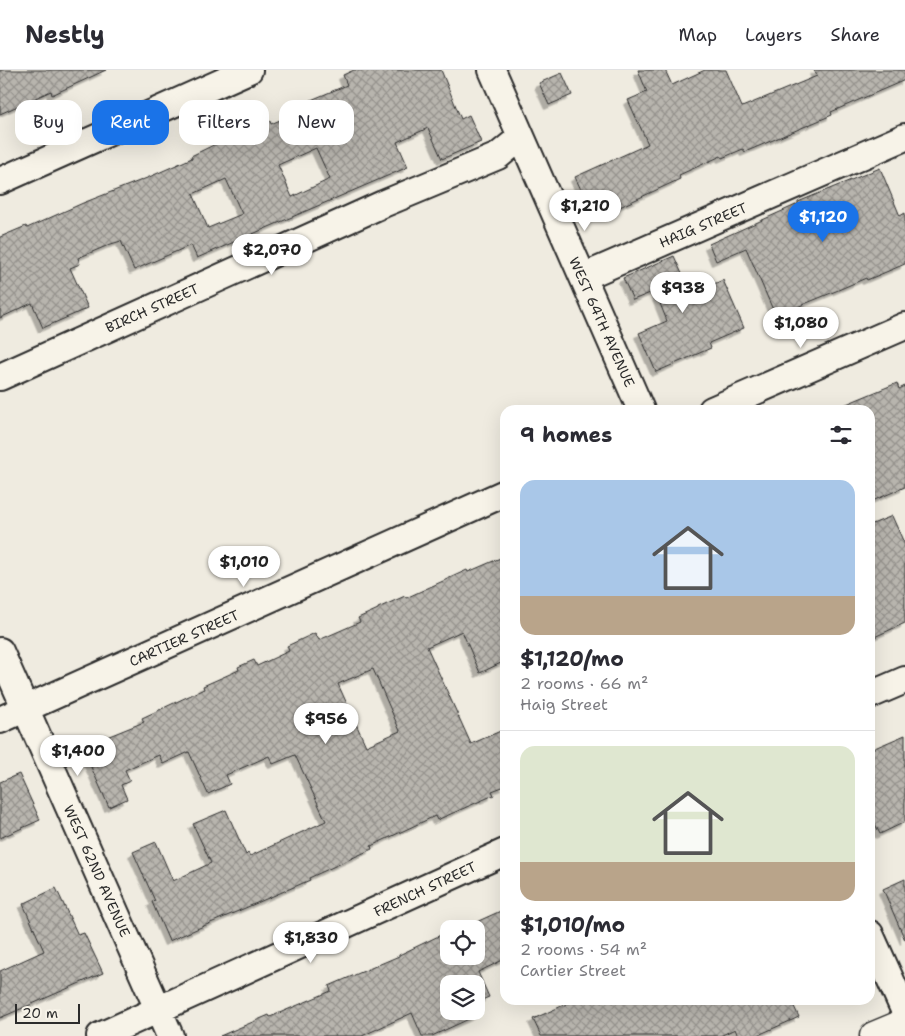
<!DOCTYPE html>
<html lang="en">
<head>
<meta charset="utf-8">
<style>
	body { margin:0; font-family:"Shantell Sans",sans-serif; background:#f7f7f7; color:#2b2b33; height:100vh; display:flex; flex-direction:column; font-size:19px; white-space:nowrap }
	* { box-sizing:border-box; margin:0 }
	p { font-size:16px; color:#7c7c81 }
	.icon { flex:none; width:28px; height:28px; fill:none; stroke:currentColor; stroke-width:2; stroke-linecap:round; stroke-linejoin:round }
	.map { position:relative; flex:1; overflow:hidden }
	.panel { position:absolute; left:500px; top:335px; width:375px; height:600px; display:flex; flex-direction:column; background:#fff; border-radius:15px; box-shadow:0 5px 20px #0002 }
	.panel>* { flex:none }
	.guide { position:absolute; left:15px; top:30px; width:410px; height:45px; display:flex; gap:10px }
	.fabs { position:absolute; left:440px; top:850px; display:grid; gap:10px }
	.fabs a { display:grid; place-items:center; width:45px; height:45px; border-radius:10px; background:#fff; box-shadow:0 5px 20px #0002; font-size:25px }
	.scale { position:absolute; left:15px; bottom:12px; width:65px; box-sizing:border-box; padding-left:5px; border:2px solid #2b2b2b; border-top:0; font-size:14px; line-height:18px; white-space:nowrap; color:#2b2b2b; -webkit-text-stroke:4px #f7f3e8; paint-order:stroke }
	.price { position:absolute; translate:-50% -42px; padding:0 11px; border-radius:18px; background:#fff; color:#222; font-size:16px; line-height:32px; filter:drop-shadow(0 1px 2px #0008) }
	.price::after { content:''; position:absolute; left:50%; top:30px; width:15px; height:11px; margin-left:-8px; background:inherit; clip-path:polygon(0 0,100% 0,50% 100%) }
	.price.current { background:#1a73e8; color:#fff }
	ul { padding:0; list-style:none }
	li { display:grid; align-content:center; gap:10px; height:265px; padding:0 20px }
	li+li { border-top:1px solid #e1e1e2 }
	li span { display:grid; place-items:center; height:155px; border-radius:15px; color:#555 }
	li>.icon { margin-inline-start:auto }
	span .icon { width:90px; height:90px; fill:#fffc; stroke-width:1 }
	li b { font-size:21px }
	h2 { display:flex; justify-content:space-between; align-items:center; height:60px; padding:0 20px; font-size:21px }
	.chip { padding:0 18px; border-radius:15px; background:#fff; box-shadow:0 5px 20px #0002; font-size:18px; line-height:45px }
	.chip.current { background:#1a73e8; color:#fff }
	header { display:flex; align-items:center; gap:30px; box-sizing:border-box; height:70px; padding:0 25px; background:#fff; border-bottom:1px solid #e1e1e2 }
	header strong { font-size:24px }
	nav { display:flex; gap:28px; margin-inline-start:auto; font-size:18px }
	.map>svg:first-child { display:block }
</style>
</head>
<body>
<header>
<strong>Nestly</strong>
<nav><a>Map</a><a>Layers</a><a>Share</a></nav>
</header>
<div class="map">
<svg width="905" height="966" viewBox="0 0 905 966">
	<defs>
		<pattern id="building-cross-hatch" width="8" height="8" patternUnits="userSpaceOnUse" patternTransform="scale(1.25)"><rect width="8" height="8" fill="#b8b5ae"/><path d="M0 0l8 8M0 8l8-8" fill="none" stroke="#96938e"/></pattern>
		<filter id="shadow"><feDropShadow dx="-4.5" dy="4.5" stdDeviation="0" flood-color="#0004"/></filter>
	</defs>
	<rect width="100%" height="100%" fill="#efebe0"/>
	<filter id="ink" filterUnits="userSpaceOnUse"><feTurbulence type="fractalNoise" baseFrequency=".02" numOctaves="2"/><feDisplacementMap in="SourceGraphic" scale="10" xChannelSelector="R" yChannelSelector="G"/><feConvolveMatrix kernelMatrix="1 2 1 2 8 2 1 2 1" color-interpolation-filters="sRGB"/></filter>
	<g filter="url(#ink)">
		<!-- building -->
		<path fill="url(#building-cross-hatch)" stroke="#2b2b2b" fill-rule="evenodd" filter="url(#shadow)" d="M0,0h106l-54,25 -1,-4 -51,23z
			M354,0h87l20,49 8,-4 12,27 -39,17 -14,-31 -31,14 11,25 -211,91 -6,-13 -57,25 -13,-29 -10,3 -33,14 2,6 -10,4 18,40 -45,20 -11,-25 -32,15v-81l26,-11 1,2 56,-25 64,-25 45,-20 -1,-2 47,-23 1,2 31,-14 1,3 34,-15 -1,-2 9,-3 -2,-4 36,-15 -4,-10zM316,78l14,31 -38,18 -14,-32zM226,109l16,35 -34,14 -15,-34z
			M638,0h27l7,15 33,-15h21l16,37 75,-31 -3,-6h91v10l-74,32 1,3 -87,37 -2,-3 -21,9 -1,-2 -42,19 1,4 -71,33 -1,-3 -15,6 -18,-38 73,-33 -20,-44 19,-8z
			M562,3l10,22 -23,10 -10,-22z
			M880,98l20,48 5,-3v51l-38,16 -1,-2 -30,13 -39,16 1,2 -21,10 -31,-71 -30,13 -7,-17 60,-27 29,-13v-2z
			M674,186l17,38 32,-14 21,48 -35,15 2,5 -55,24 -17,-39 28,-12 -12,-30 -22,9 -10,-22z
			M897,313l2,6 6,-3v101l-35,15v-92h-38z
			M892,446l13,29v78l-35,16v-114z
			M505,486v105l-25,12 -18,-42 -35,16 44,97 34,-15v57l-13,5 2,4 -57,25 -2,-4 -64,30 1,3 -63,29 1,2 -141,61 -17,-39 3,-1 -22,-49 23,-10 17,39 38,-18 -18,-39 33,-14 20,45 2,-2 2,3 76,-35 -31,-66 -22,9 -4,-8 -43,19 4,9 -22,10 -19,-42 -26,12 -4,-9 -34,15 5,11 -9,4 6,14 -18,8 -27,-60 62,-25 -2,-4 62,-29 -1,-3 36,-16 -1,-3 16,-7 3,6 32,-15 -2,-5 28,-13 4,7 41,-18 -2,-4 20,-9v-1l27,-12 1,2 61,-28 1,2zM373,599l27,62 -34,15 -28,-62z
			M905,665v87l-25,12 -10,-20v-64z
			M19,704l21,46 -40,18v-56z
			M905,809v61l-22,-51z
			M56,818l22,47 6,-2 19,40 -103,45v-47l44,-20 -21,-47z
			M505,839v50l-27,13 11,25 -12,5 5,11 -50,23h-10l-10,-23 -50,23h-142l49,-21 1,2 61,-26 -2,-5 70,-30v-1l50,-24v25h27v-27h-15zM449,914h27v27h-27z
			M575,930h216l8,17 -43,19h-18l-3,-7 -15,7h-179l-8,-17z"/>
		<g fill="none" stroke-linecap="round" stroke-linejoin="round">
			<defs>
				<path id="minor" d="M492,0l149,340
					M0,111l249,-111
					M583,207l322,-140
					M0,307l383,-173 115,-48 23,-19
					M712,340l193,-84
					M0,581l170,385
					M870,625l35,-15
					M0,650l505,-227
					M870,864l35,78
					M100,966l405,-184"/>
				<path id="highway" d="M874,966l31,-13"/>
			</defs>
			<!-- minor casing -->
			<use href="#minor" stroke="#2b2b2b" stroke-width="30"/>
			<!-- highway casing -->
			<use href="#highway" stroke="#2b2b2b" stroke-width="31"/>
			<!-- minor -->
			<use href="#minor" stroke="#f7f3e8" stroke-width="26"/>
			<!-- highway -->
			<use href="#highway" stroke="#f7f3e8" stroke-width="28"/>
		</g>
	</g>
	<g text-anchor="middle" stroke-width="4.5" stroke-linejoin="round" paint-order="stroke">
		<!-- street labels -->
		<g font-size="14" fill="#2b2b2b" stroke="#f7f3e8">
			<text transform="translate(703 155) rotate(-23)" y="5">HAIG STREET</text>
			<text transform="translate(152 238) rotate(-24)" y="5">BIRCH STREET</text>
			<text transform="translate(602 252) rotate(66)" y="5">WEST 64TH AVENUE</text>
			<text transform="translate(184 568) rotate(-24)" y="5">CARTIER STREET</text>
			<text transform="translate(97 801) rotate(66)" y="5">WEST 62ND AVENUE</text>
			<text transform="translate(425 819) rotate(-25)" y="5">FRENCH STREET</text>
		</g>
	</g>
</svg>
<div class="fabs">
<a><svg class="icon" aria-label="locate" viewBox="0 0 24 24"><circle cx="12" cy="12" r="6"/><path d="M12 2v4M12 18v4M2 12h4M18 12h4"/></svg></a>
<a><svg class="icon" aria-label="layers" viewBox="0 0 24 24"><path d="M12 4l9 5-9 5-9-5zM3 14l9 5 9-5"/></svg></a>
</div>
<div class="scale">20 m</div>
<b class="price" style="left:585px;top:162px">$1,210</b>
<b class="price current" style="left:823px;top:173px">$1,120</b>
<b class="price" style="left:272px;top:206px">$2,070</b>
<b class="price" style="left:683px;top:244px">$938</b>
<b class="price" style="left:801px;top:279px">$1,080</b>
<b class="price" style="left:244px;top:518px">$1,010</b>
<b class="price" style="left:326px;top:675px">$956</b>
<b class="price" style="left:78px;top:707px">$1,400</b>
<b class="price" style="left:311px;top:894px">$1,830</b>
<div class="guide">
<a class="chip">Buy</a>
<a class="chip current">Rent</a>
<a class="chip">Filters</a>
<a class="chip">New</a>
</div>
<section class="panel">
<h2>9 homes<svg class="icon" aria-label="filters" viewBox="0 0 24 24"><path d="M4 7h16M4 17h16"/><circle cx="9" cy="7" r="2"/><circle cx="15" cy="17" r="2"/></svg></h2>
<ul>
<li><span style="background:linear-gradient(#a9c7e8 75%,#b9a48a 0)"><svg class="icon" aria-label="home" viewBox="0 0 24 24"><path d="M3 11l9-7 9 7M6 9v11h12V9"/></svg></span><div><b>$1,120/mo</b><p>2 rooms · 66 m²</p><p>Haig Street</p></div></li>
<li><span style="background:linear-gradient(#dfe7d0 75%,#b9a48a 0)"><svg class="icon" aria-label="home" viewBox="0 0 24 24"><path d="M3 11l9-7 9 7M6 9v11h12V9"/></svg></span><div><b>$1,010/mo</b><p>2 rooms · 54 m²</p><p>Cartier Street</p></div></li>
</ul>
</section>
</div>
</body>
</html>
